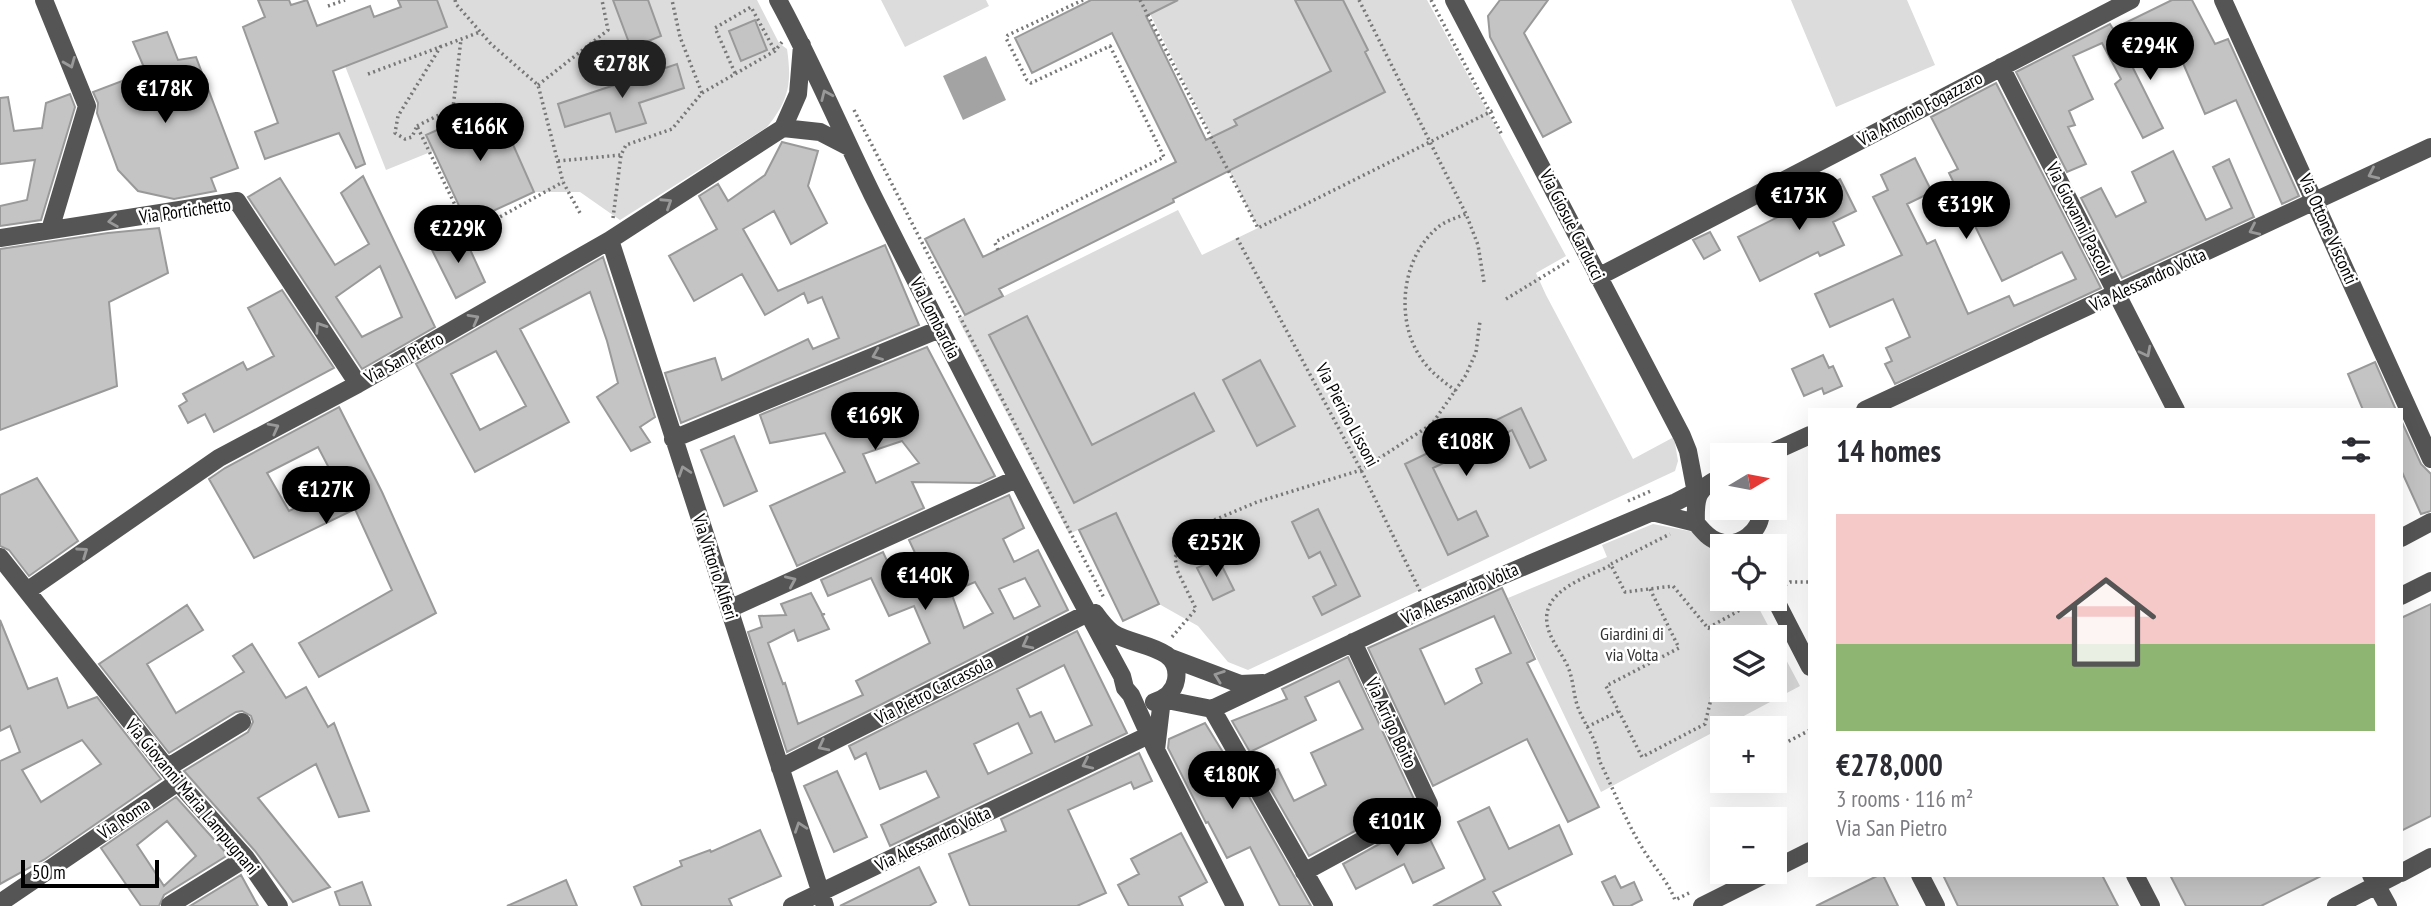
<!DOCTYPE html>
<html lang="en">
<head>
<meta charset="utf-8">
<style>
	body { margin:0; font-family:"PT Sans Narrow",sans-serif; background:#f2f2f3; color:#2b2b33; height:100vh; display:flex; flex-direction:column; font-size:26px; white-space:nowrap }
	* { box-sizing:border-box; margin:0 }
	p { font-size:23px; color:#7c7c81 }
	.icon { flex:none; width:38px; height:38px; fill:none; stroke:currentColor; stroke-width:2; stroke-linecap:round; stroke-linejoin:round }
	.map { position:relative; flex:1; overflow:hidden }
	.side { position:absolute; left:1808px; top:408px; width:595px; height:469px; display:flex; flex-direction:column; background:#fff; border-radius:0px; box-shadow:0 7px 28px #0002 }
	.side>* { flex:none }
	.needle { width:46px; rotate:80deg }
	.tools { position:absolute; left:1710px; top:443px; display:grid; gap:14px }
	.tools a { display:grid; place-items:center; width:77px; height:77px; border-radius:0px; background:#fff; box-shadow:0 7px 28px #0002; font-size:35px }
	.scale { position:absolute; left:21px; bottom:18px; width:138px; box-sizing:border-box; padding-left:7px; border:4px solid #000; border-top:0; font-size:19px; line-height:24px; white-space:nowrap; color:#000; -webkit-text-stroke:5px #fff; paint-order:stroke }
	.price { position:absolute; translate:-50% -60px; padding:0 16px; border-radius:24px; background:#000; color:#fff; font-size:23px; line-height:46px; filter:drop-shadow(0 2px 4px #0008) }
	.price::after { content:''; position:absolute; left:50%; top:42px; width:21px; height:16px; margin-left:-10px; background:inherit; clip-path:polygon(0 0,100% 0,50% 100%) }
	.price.active { background:#222; color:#fff }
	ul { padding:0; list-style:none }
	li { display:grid; align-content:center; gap:14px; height:371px; padding:0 28px }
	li+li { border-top:2px solid #e1e1e2 }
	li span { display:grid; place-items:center; height:217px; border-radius:0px; color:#555 }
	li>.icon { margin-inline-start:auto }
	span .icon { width:126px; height:126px; fill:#fffc; stroke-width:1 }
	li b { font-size:30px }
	h2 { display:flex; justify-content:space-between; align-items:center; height:84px; padding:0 28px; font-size:30px }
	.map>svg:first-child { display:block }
</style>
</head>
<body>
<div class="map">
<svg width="2431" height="906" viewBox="0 0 2431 906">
	<rect width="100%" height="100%" fill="#fff"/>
	<!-- green -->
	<path fill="#dcdcdc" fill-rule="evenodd" d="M437,0h320l22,43 8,6c5,34 2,51 -20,78l-147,93 -40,-28h-46l-39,-88 -69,31 7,16 -47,19 -41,-104 102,-39z
		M881,0h105l3,6 -84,41z
		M1143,0h284l139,256 -30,17 10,22 87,164 41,-22 4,24 -3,10 -427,199 -20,-8 -30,-36 -39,-22 -43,-91 -47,21 -111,-215 220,-109 24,45 56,-27z
		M1791,0h116l28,65 -99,42z
		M1653,524l41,8 28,19v47l32,1 46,87 -199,106 -93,-194 99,-41 -5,-12zM1722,637h52v53h-52z"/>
	<!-- water -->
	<path fill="#a3a3a3" d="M986,56l20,44 -43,20 -20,-44z"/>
	<!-- building -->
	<path fill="#c4c4c4" stroke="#999" stroke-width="2" fill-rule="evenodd" d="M258,0h31l2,5 16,-5 10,26 53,-20 4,11 27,-10 -3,-7h39l10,27 -114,44 32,93 -9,4 -17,-35 -74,26 -10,-27 23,-9 -35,-96 22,-10z
		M613,0h35l13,36 -30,12z
		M1091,0h87l-32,16 60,124 31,-15 -3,-5 97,-49 -36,-71h48l25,50 -3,2 20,40 -212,107 1,3 -175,87 4,7 -38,19 -40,-76 39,-20 19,38 193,-95 -64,-129 -80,40 -17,-35z
		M1500,0h48l-24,33 47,89 -28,15 -53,-100 -2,-21z
		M2172,0h20l23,44 13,-5 71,157 -17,8 -46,-104 -31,14 -32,-74 -43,22 33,66 -20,10 -28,-54 6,-5 -19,-36 -29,13 20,43 -24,12 6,14 -7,2 18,37 -19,8 -51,-100 94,-48 3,5z
		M755,20l12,30 -26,11 -12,-30z
		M167,32l11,28 18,-3 42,111 -27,10 5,13 -42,8 -36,-8 -20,-21 -21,-57 1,-10 -5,-11 53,-20 -13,-30z
		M677,64l7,24 -45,15 7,20 -30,9 -6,-19 -45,14 -7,-23z
		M1996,83l105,205 -206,96 -10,-20 7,-3 -6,-13 24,-11 -17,-38 -63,28 -15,-33 87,-39 -29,-58 15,-7 -7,-15 34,-17 17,34 -25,12 20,40 8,-4 33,74 41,-18 5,10 62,-27 -14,-27 -60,29 -53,-108 9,-4 -27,-52z
		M70,94l5,13 -34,113 -41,6v-20l27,-6 8,-40 -35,4v-66l8,-1 6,34 28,-3 4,-25z
		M495,104l39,88 -67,31 -41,-88z
		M782,142l36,9 -10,35 19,37 -36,21 -17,-33 -31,18 35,62 107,-46 34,80 -238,98 -16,-50 50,-15 7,22 86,-41 5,10 26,-11 -17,-41 -14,6 -4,-10 -39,22 -23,-41 -48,27 -25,-45 48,-27 -18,-33 19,-12 10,17 37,-26z
		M2173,151l33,69 26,-12 -19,-41 16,-8 25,58 -132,61 -41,-80 20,-10 15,29 30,-15 -14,-30z
		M363,176l72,151 -73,42 -114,-172 32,-19 55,87 34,-21 -28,-51zM380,266l22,51 -40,20 -26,-40z
		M1840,179l16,32 -23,11 11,23 -24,11 -2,-4 -58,29 -22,-44 58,-29 -3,-5z
		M159,228l9,45 -59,29 8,84 -117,44v-181l108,-16z
		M462,232l23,50 -29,16 -25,-50z
		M1710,232l10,18 -16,9 -11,-19z
		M603,257l52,160 -15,10 10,15 -19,9 -34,-54 21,-14 -11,-42 -17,-49 -70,37 49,93 -94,50 -59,-108zM496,351l30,55 -46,24 -29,-56z
		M282,290l52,78 -120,64 -9,-18 -17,9 -9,-17 8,-5 -4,-7 60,-32 4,8 27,-14 -26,-48z
		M1027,316l65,129 102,-52 20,38 -140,72 -85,-168z
		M927,347l68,129 -15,7 -68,-1 12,26 -127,58 -27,-60 75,-34 -20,-39 -55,10 -10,-28zM902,441l17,22 -43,20 -13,-29z
		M1823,355l6,13 4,-2 9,20 -18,8 -2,-6 -18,8 -12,-27z
		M1260,360l35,66 -38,20 -34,-66z
		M2375,362l21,48h-33l-15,-36z
		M339,407l43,85 54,121 -117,64 -20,-34 93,-53 -37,-81 -101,49 -45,-79 16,-11zM318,447l21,40 -50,24 -22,-38z
		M1521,408l25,52 -16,8 -18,-38 -79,38 25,52 18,-9 12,25 -40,19 -43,-91z
		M2401,420l20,44 10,10v37l-10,3 -20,-44z
		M734,436l23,55 -33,15 -23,-56z
		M37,478l41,63 -49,35 -20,-26 -9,-4v-51z
		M1009,495l15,33 -21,11 11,23 24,-12 30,60 -281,142 -39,-120 14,-5 -3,-11 27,-1 -5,-11 30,-11 11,21h3l-3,1 7,14 -31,12 -4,-11 -26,13 15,41 2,-1 13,41 65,-29 -7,-14 74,-38 -16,-37 -25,10 -18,-38 -43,18 -7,-16 62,-28 19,41 27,-10 -20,-43zM1025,578l15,28 -26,13 -15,-30zM975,582l18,31 -29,15 -13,-36z
		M1318,509l42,87 -38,19 -9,-18 23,-12 -16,-33 -11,6 -17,-36z
		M1116,513l43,91 -36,17 -44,-91z
		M1218,558l16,32 -21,10 -16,-32z
		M1502,588l33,71 -8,4 72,144 -31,15 -41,-83 -94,47 -65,-138zM1494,616l17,37 -35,16 6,14 -37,21 -25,-55z
		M2431,604v212l-30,15v-213z
		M187,605l16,25 -56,34 29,49 68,-41 -11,-16 19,-12 34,54 20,-11 22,40 6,-4 35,88 -30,6 -23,-53 -58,34 72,89 -37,15 -38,-51 -71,-80 64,-39 5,-10 -2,-6 -9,-5 -6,1 -67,41 -70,-89z
		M0,620l28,69 29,-11 11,30 29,-11 64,82 -116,80 -45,25v-123l20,-9 -10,-26 -10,5zM82,740l19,24 -60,38 -19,-32z
		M1077,631l50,102 -237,113 -9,-21 58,-28 -13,-26 -46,18 -14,-36 -11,6 -6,-13zM1064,665l28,60 -37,17 -14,-30 -11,5 -13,-28zM1018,723l14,30 -44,21 -14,-30z
		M1348,657l66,142 -105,57 -46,-80 15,-7 16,32 32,-16 -15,-32 52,-24 -24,-48 -34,16 11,23 -66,32 -18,-31 55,-22 -5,-10z
		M1205,723l24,39 -6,3 12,25 8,-4 68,120h-31l-30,-59 -23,11 -19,-36 -2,1 -38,-75 1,-9z
		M1139,753l13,28 -18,8 -3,-7 -63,28 38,83 -29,13h-107l-21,-52 57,-23 -5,-12z
		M837,771l30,66 -33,15 -30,-66z
		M176,797l52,58 -64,40 -5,11h-18l-40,-58zM167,821l29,35 -32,30 -27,-41z
		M1489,807l20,42 50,-24 13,29 -79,38 8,14h-68l52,-27 -27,-57z
		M1421,821l23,47 -31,15 -9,-19 -48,25 -13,-25z
		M760,830l21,46 -52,23 3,7h-90l-8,-19 48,-21 -2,-5 30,-11 1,2z
		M1181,833l26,49 -28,15 4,9h-54l-11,-21 21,-11 -8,-15z
		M919,867l17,35 -7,4h-89z
		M241,875l17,31h-68z
		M1879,875h4l15,31h-82z
		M1943,875h159l16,31h-160z
		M2170,875h153l-62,31h-75z
		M1615,876l6,12 13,-6 8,18 -12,6h-16l-12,-24z
		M566,880l11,26h-70z
		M362,882l9,24h-31l-5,-14z"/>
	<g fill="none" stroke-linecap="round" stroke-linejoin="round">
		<!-- path -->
		<path stroke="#777" stroke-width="3.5" stroke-dasharray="2 3.5" stroke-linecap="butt" d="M455,0l1,4 35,40 47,41 25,97 17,31
			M1140,0l118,228 236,-118
			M1359,0l107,214 12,31 6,37
			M1431,0l71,135
			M328,6l17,-6
			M441,46l-43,70 -3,17 10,6 7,-2 5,-11 52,108 94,-52
			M735,73l-20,-45 36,-21 24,44
			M368,74l112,-42
			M538,85l70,-55 -6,-30
			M702,93l73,-42 7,-9
			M854,110l250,488
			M417,126l36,-18 8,-69
			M558,161l63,-6
			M613,218l8,-63 5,-10 46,-16 30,-36 -22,-56 -8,-37
			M1237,238l124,232 60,123
			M998,250l-3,-7 2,-2 167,-84 -54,-111 -79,37 -4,-3 -21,-42 2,-3 75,-35
			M1506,299l64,-39
			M1456,391c-13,-10 -26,-19 -35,-33 -26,-38 -20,-99 16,-130 8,-7 19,-10 29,-14
			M1628,501l25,-11
			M1611,564l59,-30
			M1785,585l5,-3h20
			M1650,589l29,59 -73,38 36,71 63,-33 6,-25 11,-15
			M1708,628l15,5 5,4
			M1172,637l24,-28 -19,-39 -2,-13 17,-23 15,-11 50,-21 104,-32 71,-46 34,-49 10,-23 4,-31
			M1587,727l32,-16
			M1774,749l36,-19
			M1689,893l-14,7c-8,-21 -24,-36 -35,-56 -16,-27 -27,-56 -41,-84 -1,-19 -13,-33 -20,-50 -6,-14 -5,-29 -11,-43 -6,-14 -19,-28 -21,-44 -5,-33 41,-46 64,-58l14,27 48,-6 35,42 50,-28"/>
		<!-- minor -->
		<path stroke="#555" stroke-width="18" d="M44,0l43,106 -37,124
			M778,0c35,64 63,131 95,196 81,161 163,322 249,480l3,12 6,7 25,55 79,156
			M1454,0l228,436 6,15 9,47
			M2223,0l208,459
			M2001,67l175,343
			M783,128l37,4 29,15
			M0,238l237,-37 121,183
			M610,240l215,666
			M1598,277l533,-277
			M1865,410l566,-263
			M673,439l267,-110
			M1766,455l44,-20
			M1722,477c-25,11 -27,19 -26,46 6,7 12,15 21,18 22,9 46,-10 44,-33
			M1652,512l44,11
			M2401,538l30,-16
			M0,557l178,225 68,76 33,48
			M27,591l192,-133 139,-74 252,-144 173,-112 15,-34 4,-49
			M2401,596l30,-15
			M1774,597l36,70
			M729,609l287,-130
			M1095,613c5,7 11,15 18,20 21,14 69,12 63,47 -2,12 -12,19 -22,22
			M1171,658l69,26 23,-1
			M1162,699l50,10 216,-102 248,-105 27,-14
			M1212,709l112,197
			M1156,750l6,-51
			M166,766l9,-3 67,-41
			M780,768l308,-155
			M1774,869l36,-18
			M1304,872l125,-68 -76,-162
			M2401,873l30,-16
			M1920,875l16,31
			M2135,875l16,31
			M2371,875l17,31
			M0,903l178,-121
			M170,905l76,-47
			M792,906l357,-171
			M1702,906l68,-34
			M2336,906l60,-31"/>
	</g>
	<!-- one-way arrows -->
	<defs><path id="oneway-chevron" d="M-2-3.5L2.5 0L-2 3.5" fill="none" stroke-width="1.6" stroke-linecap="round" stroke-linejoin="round" transform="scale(1.75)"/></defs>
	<g stroke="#999">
		<use href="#oneway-chevron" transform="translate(70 63) rotate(68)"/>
		<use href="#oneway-chevron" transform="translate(826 95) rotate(-114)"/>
		<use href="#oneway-chevron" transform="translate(2373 174) rotate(155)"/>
		<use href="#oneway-chevron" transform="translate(667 203) rotate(-33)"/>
		<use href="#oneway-chevron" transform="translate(113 221) rotate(172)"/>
		<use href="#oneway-chevron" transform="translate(2254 230) rotate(155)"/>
		<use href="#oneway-chevron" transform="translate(474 319) rotate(-29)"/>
		<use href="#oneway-chevron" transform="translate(320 327) rotate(-123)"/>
		<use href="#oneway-chevron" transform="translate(2146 352) rotate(63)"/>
		<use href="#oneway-chevron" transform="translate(877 355) rotate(158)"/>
		<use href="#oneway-chevron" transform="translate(274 428) rotate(-28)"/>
		<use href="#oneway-chevron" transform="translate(684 471) rotate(-108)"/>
		<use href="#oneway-chevron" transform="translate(83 552) rotate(-35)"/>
		<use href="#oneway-chevron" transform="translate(791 581) rotate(-24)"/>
		<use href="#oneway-chevron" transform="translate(1027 644) rotate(153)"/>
		<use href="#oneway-chevron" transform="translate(1219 676) rotate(-160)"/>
		<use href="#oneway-chevron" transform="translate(823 746) rotate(153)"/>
		<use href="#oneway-chevron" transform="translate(1087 764) rotate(155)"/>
		<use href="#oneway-chevron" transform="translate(800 827) rotate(-109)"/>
	</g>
	<g text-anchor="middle" stroke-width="5" stroke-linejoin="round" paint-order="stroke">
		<!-- street labels -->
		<g font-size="18" fill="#000" stroke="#fff">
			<text transform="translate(1920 109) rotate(-28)" y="6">Via Antonio Fogazzaro</text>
			<text transform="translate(185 211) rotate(-8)" y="6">Via Portichetto</text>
			<text transform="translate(2079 219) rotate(63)" y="6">Via Giovanni Pascoli</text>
			<text transform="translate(1572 225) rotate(63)" y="6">Via Giosuè Carducci</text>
			<text transform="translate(2328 229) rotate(66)" y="6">Via Ottone Visconti</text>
			<text transform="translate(2148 280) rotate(-25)" y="6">Via Alessandro Volta</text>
			<text transform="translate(935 318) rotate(63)" y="6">Via Lombardia</text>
			<text transform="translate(404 358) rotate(-29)" y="6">Via San Pietro</text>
			<text transform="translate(1347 415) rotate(62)" y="6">Via Pierino Lissoni</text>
			<text transform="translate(715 567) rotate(72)" y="6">Via Vittorio Alfieri</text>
			<text transform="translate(1460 594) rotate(-24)" y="6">Via Alessandro Volta</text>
			<text transform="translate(934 690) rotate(-27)" y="6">Via Pietro Carcassola</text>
			<text transform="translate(1391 723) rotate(65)" y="6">Via Arrigo Boito</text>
			<text transform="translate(192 797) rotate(50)" y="6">Via Giovanni Maria Lampugnani</text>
			<text transform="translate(124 819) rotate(-34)" y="6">Via Roma</text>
			<text transform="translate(933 839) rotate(-26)" y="6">Via Alessandro Volta</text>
		</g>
		<!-- park labels -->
		<g font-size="18" fill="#333" stroke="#fff">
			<text x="1632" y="640">Giardini di<tspan x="1632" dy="21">via Volta</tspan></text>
		</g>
	</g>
</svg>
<div class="tools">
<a><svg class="needle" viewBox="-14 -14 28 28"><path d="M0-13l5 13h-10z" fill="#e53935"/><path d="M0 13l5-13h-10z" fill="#7c7c81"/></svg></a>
<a><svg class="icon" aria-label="locate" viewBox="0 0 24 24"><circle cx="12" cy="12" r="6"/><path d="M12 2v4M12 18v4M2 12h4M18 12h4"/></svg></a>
<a><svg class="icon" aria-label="layers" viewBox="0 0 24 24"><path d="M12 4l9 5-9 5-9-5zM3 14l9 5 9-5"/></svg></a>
<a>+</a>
<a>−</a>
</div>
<div class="scale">50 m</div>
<b class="price" style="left:2150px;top:82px">€294K</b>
<b class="price active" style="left:622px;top:100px">€278K</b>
<b class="price" style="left:165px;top:125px">€178K</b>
<b class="price" style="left:480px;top:163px">€166K</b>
<b class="price" style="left:1799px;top:232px">€173K</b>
<b class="price" style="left:1966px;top:241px">€319K</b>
<b class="price" style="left:458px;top:265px">€229K</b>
<b class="price" style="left:875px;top:452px">€169K</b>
<b class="price" style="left:1466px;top:478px">€108K</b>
<b class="price" style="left:326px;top:526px">€127K</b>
<b class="price" style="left:1216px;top:579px">€252K</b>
<b class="price" style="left:925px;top:612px">€140K</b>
<b class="price" style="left:1232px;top:811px">€180K</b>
<b class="price" style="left:1397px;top:858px">€101K</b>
<section class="side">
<h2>14 homes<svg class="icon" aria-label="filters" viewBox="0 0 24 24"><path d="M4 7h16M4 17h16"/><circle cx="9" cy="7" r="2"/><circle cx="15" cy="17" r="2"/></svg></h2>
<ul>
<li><span style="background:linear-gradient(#f6c9c9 60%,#8fb573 0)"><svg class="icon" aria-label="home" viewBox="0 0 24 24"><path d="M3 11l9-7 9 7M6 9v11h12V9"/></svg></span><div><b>€278,000</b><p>3 rooms · 116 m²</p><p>Via San Pietro</p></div></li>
</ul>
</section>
</div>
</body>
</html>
